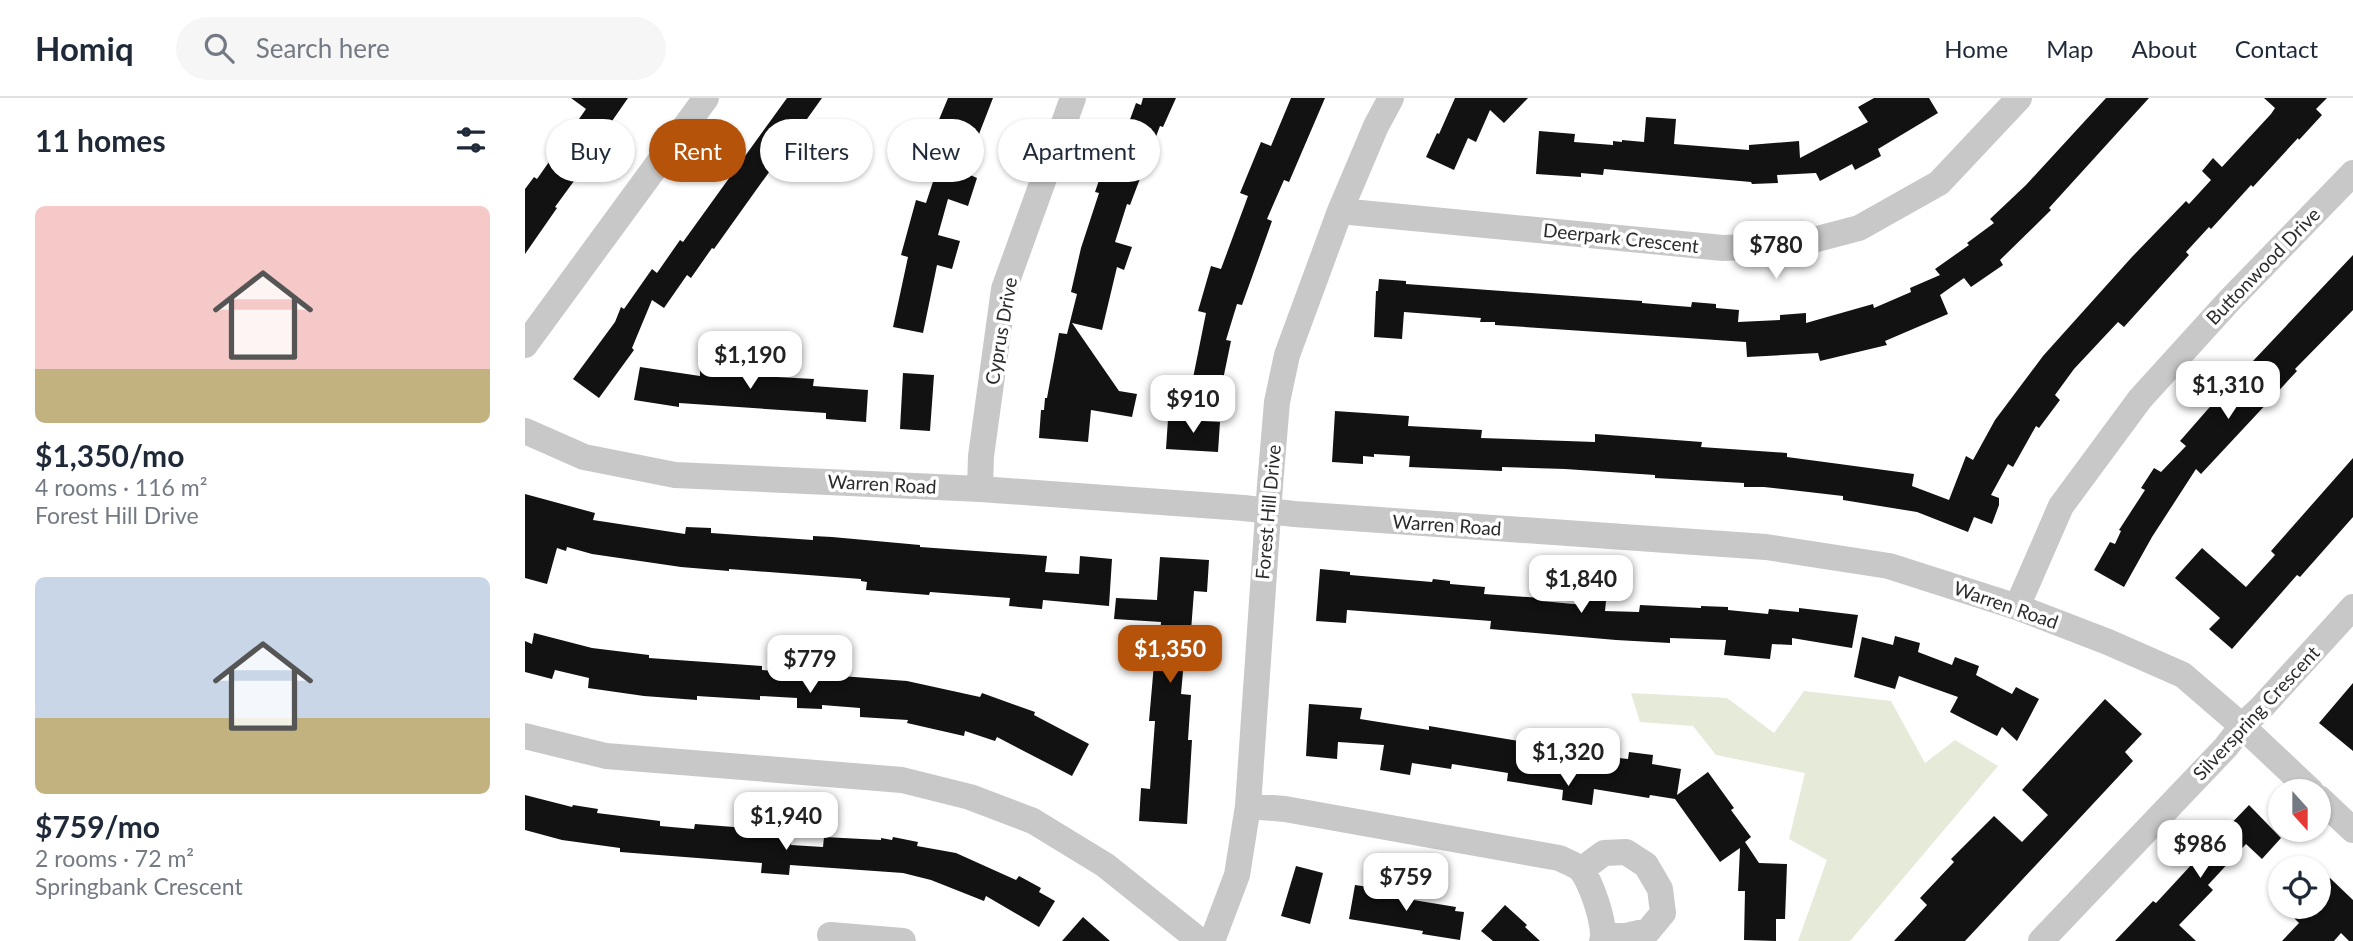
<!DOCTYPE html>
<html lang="en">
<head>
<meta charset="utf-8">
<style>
	body { margin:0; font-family:Lato,sans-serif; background:#f6f6f7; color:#1f2937; height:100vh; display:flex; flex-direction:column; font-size:26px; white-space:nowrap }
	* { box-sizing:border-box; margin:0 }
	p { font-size:23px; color:#747a83 }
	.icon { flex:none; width:38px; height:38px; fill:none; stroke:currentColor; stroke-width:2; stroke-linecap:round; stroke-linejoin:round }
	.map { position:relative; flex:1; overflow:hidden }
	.side { display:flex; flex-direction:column; background:#fff; width:525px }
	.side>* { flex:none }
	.guide { position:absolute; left:21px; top:21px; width:665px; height:63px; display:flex; gap:14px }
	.needle { width:46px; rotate:159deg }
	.tools { position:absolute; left:1743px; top:681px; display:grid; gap:14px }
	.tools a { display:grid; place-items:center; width:63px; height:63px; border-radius:50%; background:#fff; box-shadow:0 2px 5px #0004; font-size:35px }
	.price { position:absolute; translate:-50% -60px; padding:0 16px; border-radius:14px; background:#fff; color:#222; font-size:23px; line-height:46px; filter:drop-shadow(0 2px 4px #0008) }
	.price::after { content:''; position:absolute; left:50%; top:42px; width:21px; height:16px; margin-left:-10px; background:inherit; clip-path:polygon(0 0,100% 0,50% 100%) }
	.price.active { background:#b45309; color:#fff }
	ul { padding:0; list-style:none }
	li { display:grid; align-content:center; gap:14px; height:371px; padding:0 35px }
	li span { display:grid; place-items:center; height:217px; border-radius:10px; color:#555 }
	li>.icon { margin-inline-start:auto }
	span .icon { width:126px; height:126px; fill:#fffc; stroke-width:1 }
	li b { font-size:30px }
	h2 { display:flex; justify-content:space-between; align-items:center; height:84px; padding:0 35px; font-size:30px }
	.pill { padding:0 24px; border-radius:32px; background:#fff; box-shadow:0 2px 5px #0004; font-size:24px; line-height:63px }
	.pill.active { background:#b45309; color:#fff }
	header { display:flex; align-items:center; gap:42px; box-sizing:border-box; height:98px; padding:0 35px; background:#fff; border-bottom:2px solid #e0e1e3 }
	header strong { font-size:33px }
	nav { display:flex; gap:38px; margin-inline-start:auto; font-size:24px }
	.search { width:490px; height:63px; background:#f6f6f7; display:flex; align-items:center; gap:18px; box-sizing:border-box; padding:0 24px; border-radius:38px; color:#747a83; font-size:26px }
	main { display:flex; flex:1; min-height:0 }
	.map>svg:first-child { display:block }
</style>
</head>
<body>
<header>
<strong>Homiq</strong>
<div class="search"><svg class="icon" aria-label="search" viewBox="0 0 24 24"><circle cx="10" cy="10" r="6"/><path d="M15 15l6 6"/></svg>Search here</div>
<nav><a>Home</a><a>Map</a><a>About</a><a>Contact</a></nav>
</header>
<main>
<section class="side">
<h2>11 homes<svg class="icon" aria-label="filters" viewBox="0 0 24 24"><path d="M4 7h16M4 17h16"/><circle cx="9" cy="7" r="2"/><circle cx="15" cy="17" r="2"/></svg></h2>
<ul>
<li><span style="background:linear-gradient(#f6c9c9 75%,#c2b280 0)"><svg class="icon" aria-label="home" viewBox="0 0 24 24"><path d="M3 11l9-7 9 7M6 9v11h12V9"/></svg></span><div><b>$1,350/mo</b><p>4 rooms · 116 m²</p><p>Forest Hill Drive</p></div></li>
<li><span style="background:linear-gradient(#c9d6e8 65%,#c2b280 0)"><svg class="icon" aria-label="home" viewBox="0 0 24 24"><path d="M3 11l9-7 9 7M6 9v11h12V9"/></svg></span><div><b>$759/mo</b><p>2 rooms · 72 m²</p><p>Springbank Crescent</p></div></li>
</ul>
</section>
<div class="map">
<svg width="1828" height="843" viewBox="0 0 1828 843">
	<rect width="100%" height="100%" fill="#fff"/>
	<!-- green -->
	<path fill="#e6ead8" d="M1279,593l87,10 34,62 30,-23 43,26 -148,175h-52l29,-81 -38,-21 16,-66 -89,-18 -23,-29 -53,-4 -9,-29 96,5 47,35z"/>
	<!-- building -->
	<path fill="#121212" d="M46,0h57l-27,39 3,3 -49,67 2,1 -32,46v-65l9,-12 3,2 49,-70z
		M262,0h35l-108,151 -2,-1 -21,30 -4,-3 -23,33 -12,-8 -20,48 2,2 -35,48 -26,-19 42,-57 6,-15 3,2 28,-40 5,4 23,-33 3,2z
		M423,0h45l-19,49 3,1 -9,26 9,4 -9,28 -20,-7 -10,36 22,6 -8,28 -15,-4 -14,68 -30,-6 15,-70 -7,-2 15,-55 10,3 25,-76 -13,-5z
		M618,0h33l-13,29 -3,-1 -30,79 -3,-1 -12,38 17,5 -8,23 -7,-3 -15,63 -30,-7 47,68 18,3 -5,23 -41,-7 -3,32 -49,-4 2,-28h3l1,-12h2l12,-65 8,1 10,-40 -6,-2 10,-44 18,-55 -4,-1 10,-29 8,3 23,-63 5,2z
		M766,0h34l-36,84 -5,-2 -17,39 5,2 -30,84 -5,-1 -11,36 5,1 -11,53 -29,-6 15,-75 -8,-2 13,-45 10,3 27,-73 -8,-3 21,-51 10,4z
		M930,0h73l-24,25 -14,-13 -14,32 -8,-4 -14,32 -28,-13 11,-24 2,1z
		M1349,0h55l9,15 -60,36 3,7 -26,14 -3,-6 -32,17 -4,-8 -39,2 1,8 -26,1 -1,-2 -147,-13 -1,6 -22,-2v4l-45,-3 3,-43 36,3 -1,8 39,3v-4l9,1v-2l22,2 2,-25 30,2 -2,25 75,6v-5l50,-4 1,17 68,-36 -10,-15z
		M1581,0h43l-100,110 2,2 -51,50 3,5 -32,22 -7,-9 -24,17 8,19 -63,27 2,4 -67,16 -2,-8 -71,4 -1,-15 -251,-17v-3h-15l1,-4 -77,-6 -2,27 -28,-2 2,-46h2l1,-12 27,2v3l236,17v2l36,3 13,1 1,-5 24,2v4l23,2 -1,12 42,-2v-5l26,-2v10l67,-19 1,4 37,-16 -1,-4 30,-13 -5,-6 34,-24 -2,-2 27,-20 -4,-4 36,-34z
		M1739,0h63l-11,11 6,6 -23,25 -1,-2 -45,49 -2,-2 -40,44 -2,-2 -23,25 3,3 -65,72 -6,-5 -44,47 -19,26 5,5 -21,28 -3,-2 -23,41 -5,-3 -17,31 8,3v7l-7,19 -18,-7 -6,15 -51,-20 -74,-12v-4l-79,-9h-20v-4l-89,-5v-3l-90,-6 -63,-2v4l-93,-4 1,-11 -36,-2v3l-11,-1v8l-31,-2 3,-51 74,5 -1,10 74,4 -1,8 114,4v-8l107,8 -1,5 86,6v4l127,17 -2,12 37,14 17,-44 7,4 22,-40 48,-64 88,-98 55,-57 3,3 22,-24 -9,-9 11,-13 9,9 49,-53 4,-6z
		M1828,157v55l-58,59 2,2 -96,103 -5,-5 -44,68 -28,50 -30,-17 16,-28 5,2 6,-13 -2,-1 26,-40 -4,-2 13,-20 7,4 25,-26 -6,-5 28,-32 18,-19 5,5 27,-29 -5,-5z
		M195,261l40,4 -1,13 55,3 -1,7 55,4 -2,32 -40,-3v-6l-147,-10v4l-45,-7 6,-33 60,9v-6l19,2z
		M378,275l31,2 -4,56 -30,-2z
		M643,321l52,3 -2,30 -52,-3z
		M1828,360v59l-53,60 -3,-2 -65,74 -23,-20 11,-11 -45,-40 27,-30 44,39 29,-32 -4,-4z
		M0,396l70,19 -2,7 92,14 1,-7 25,1v5l102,7v-4l19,1 88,8v2l127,9 -2,16 34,2 1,-18 32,3 -3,47 -66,-6 -1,9 -33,-3 1,-8 -80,-6 -1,3 -63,-5 1,-8 -6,-1v-2l-132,-10v2l-48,-4 -89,-13 -25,-7 -1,4 -9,-3 -10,36 -22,-6z
		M635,459l49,3 -2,32 -13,-1 -3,40 10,1 -2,29 -15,-1 -3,34 10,1 -3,45h4l-5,84 -48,-3 2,-33 9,1 5,-68h-6l5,-57 4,1 3,-43 -47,-3 2,-21 41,2z
		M795,471l30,3v3l82,7 1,-3 17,2v3l35,3 -1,7 57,4v3l43,4v-5l22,1 -1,10 34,1 1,-7 61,3v-2l27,1v3l40,4 1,-5 30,3v-4l59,7 -6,33 -60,-10v7l-20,-1 -2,15 -46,-4 2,-15 -56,-2v5l-54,-3 -126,-11 1,-8 -144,-11 -1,13 -30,-2z
		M9,535l58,15 57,7v3l113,8v4l145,11 73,16 2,-4 53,19 -1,3 55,29 -17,32 -75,-39 -2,4 -30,-10 -1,5 -57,-13 1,-3 -48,-3v-9l-38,-3v4l-25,-1v-10l-37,-2v4l-63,-4v4l-53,-4 -56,-8 1,-10 -34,-8 -3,9 -27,-7v-31l7,3z
		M1370,538l25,7 -2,9 34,13 3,-8 24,9 -3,9 36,19 4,-7 23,12 -22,42 -15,-14 -5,9 -47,-24 8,-15 -59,-21 -4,13 -41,-12 8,-40 31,8z
		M1828,585v68l-34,-28z
		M1580,601l37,35 -17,18 8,9 -168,180h-71l33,-36 -7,-7 34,-36 -3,-3 43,-43 28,26 26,-27 -26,-25z
		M784,606l53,4 -2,11 69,11v-4l190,32 9,1 1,-7 24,3 -1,9 29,5 -4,26 31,-23 26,36 -3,2 20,27 -6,5 14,21 28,1 -2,55h-9v22l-32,-1 1,-49h-7l2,-43 -20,14 -45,-63 -25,-4 -1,3 -55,-9 -2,16 -30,-5 1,-10 -56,-9 1,-8 -56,-9 -1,5 -39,-6 -2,12 -30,-5 4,-25 -46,-3 -1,17 -31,-3z
		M0,697l47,12 1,-2 25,4 -1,4 63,8v5l34,3 1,-5 52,4v-4l19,2 1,-6 26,2 -2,23 32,2 1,-10 57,3v-2l11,2 1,-3 25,5 -1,4 39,7 60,27 3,-4 22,12 -2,4 16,9 -16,26 -53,-31 -2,5 -53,-21 -28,-7 -113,-8 -1,10 -28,-2 1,-10 -142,-11v-4l-58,-8 -37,-10z
		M1724,707l32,33 -19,21 -16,-15 -38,41 5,5 -34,35 17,16h-81l38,-40 3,2 37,-40 -3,-2 30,-32 3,3z
		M771,768l27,7 -13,51 -29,-8z
		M1805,780l23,22v41h-4l-8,-8 -7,8h-52l17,-18 -8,-8 8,-9h20v-17z
		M830,787l34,5v6l67,11 -1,4 9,1 -4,28 -38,-6 1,-3 -74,-12z
		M980,807l22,20 -2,2 15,14h-47l-12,-10z
		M558,819l27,24h-48z"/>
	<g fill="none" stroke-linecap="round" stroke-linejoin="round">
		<!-- minor -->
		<path stroke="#c8c8c8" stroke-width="26" d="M815,113l383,37 71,-3 65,-17 80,-45 80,-85
			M0,247l181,-247
			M0,333l59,26 91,18 305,14 264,19 50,6 472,33 123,19 128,41 91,35 75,33 59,51 69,65
			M455,391l1,-33 23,-167 69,-191
			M1492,509l44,-101 79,-107 89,-98 124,-128
			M0,638l81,20 296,24 68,17 63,24 72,44 95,76
			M1794,700l34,32
			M723,708l37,3 274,49c6,3 14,6 20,10 11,9 28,59 23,73
			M1056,772l23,-17 22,-1 20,13 14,24 3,24 -15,18 -22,5h-22
			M305,837l73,6
			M687,843l25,-66 11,-69 22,-321 7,-83 10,-47 53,-144 36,-85 15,-28
			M1516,843l185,-194 16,-21 19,-18 92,-101"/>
	</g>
	<g text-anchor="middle" stroke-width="7" stroke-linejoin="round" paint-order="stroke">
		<!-- street labels -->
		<g font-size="19" fill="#2b2b2b" stroke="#fff">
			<text transform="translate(1096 140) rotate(6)" y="7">Deerpark Crescent</text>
			<text transform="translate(1738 168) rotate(-46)" y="7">Buttonwood Drive</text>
			<text transform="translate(476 233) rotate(-80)" y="7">Cyprus Drive</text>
			<text transform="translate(357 386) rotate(3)" y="7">Warren Road</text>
			<text transform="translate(743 414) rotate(-85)" y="7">Forest Hill Drive</text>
			<text transform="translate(922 427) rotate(4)" y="7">Warren Road</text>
			<text transform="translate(1481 507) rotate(19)" y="7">Warren Road</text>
			<text transform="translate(1731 615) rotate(-47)" y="7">Silverspring Crescent</text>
		</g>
	</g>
</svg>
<div class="tools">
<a><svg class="needle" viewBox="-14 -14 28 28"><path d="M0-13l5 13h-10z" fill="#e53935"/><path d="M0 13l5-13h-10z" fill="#747a83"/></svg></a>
<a><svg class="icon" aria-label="locate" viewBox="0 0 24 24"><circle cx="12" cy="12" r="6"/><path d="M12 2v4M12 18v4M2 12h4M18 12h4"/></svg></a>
</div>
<b class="price" style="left:1251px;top:183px">$780</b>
<b class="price" style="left:225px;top:293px">$1,190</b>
<b class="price" style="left:1703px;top:323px">$1,310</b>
<b class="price" style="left:668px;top:337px">$910</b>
<b class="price" style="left:1056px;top:517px">$1,840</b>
<b class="price active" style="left:645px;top:587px">$1,350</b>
<b class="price" style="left:285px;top:597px">$779</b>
<b class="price" style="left:1043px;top:690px">$1,320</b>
<b class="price" style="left:261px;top:754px">$1,940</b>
<b class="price" style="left:1675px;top:782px">$986</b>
<b class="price" style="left:881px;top:815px">$759</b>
<div class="guide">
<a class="pill">Buy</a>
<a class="pill active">Rent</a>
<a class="pill">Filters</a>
<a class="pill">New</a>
<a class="pill">Apartment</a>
</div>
</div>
</main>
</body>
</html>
